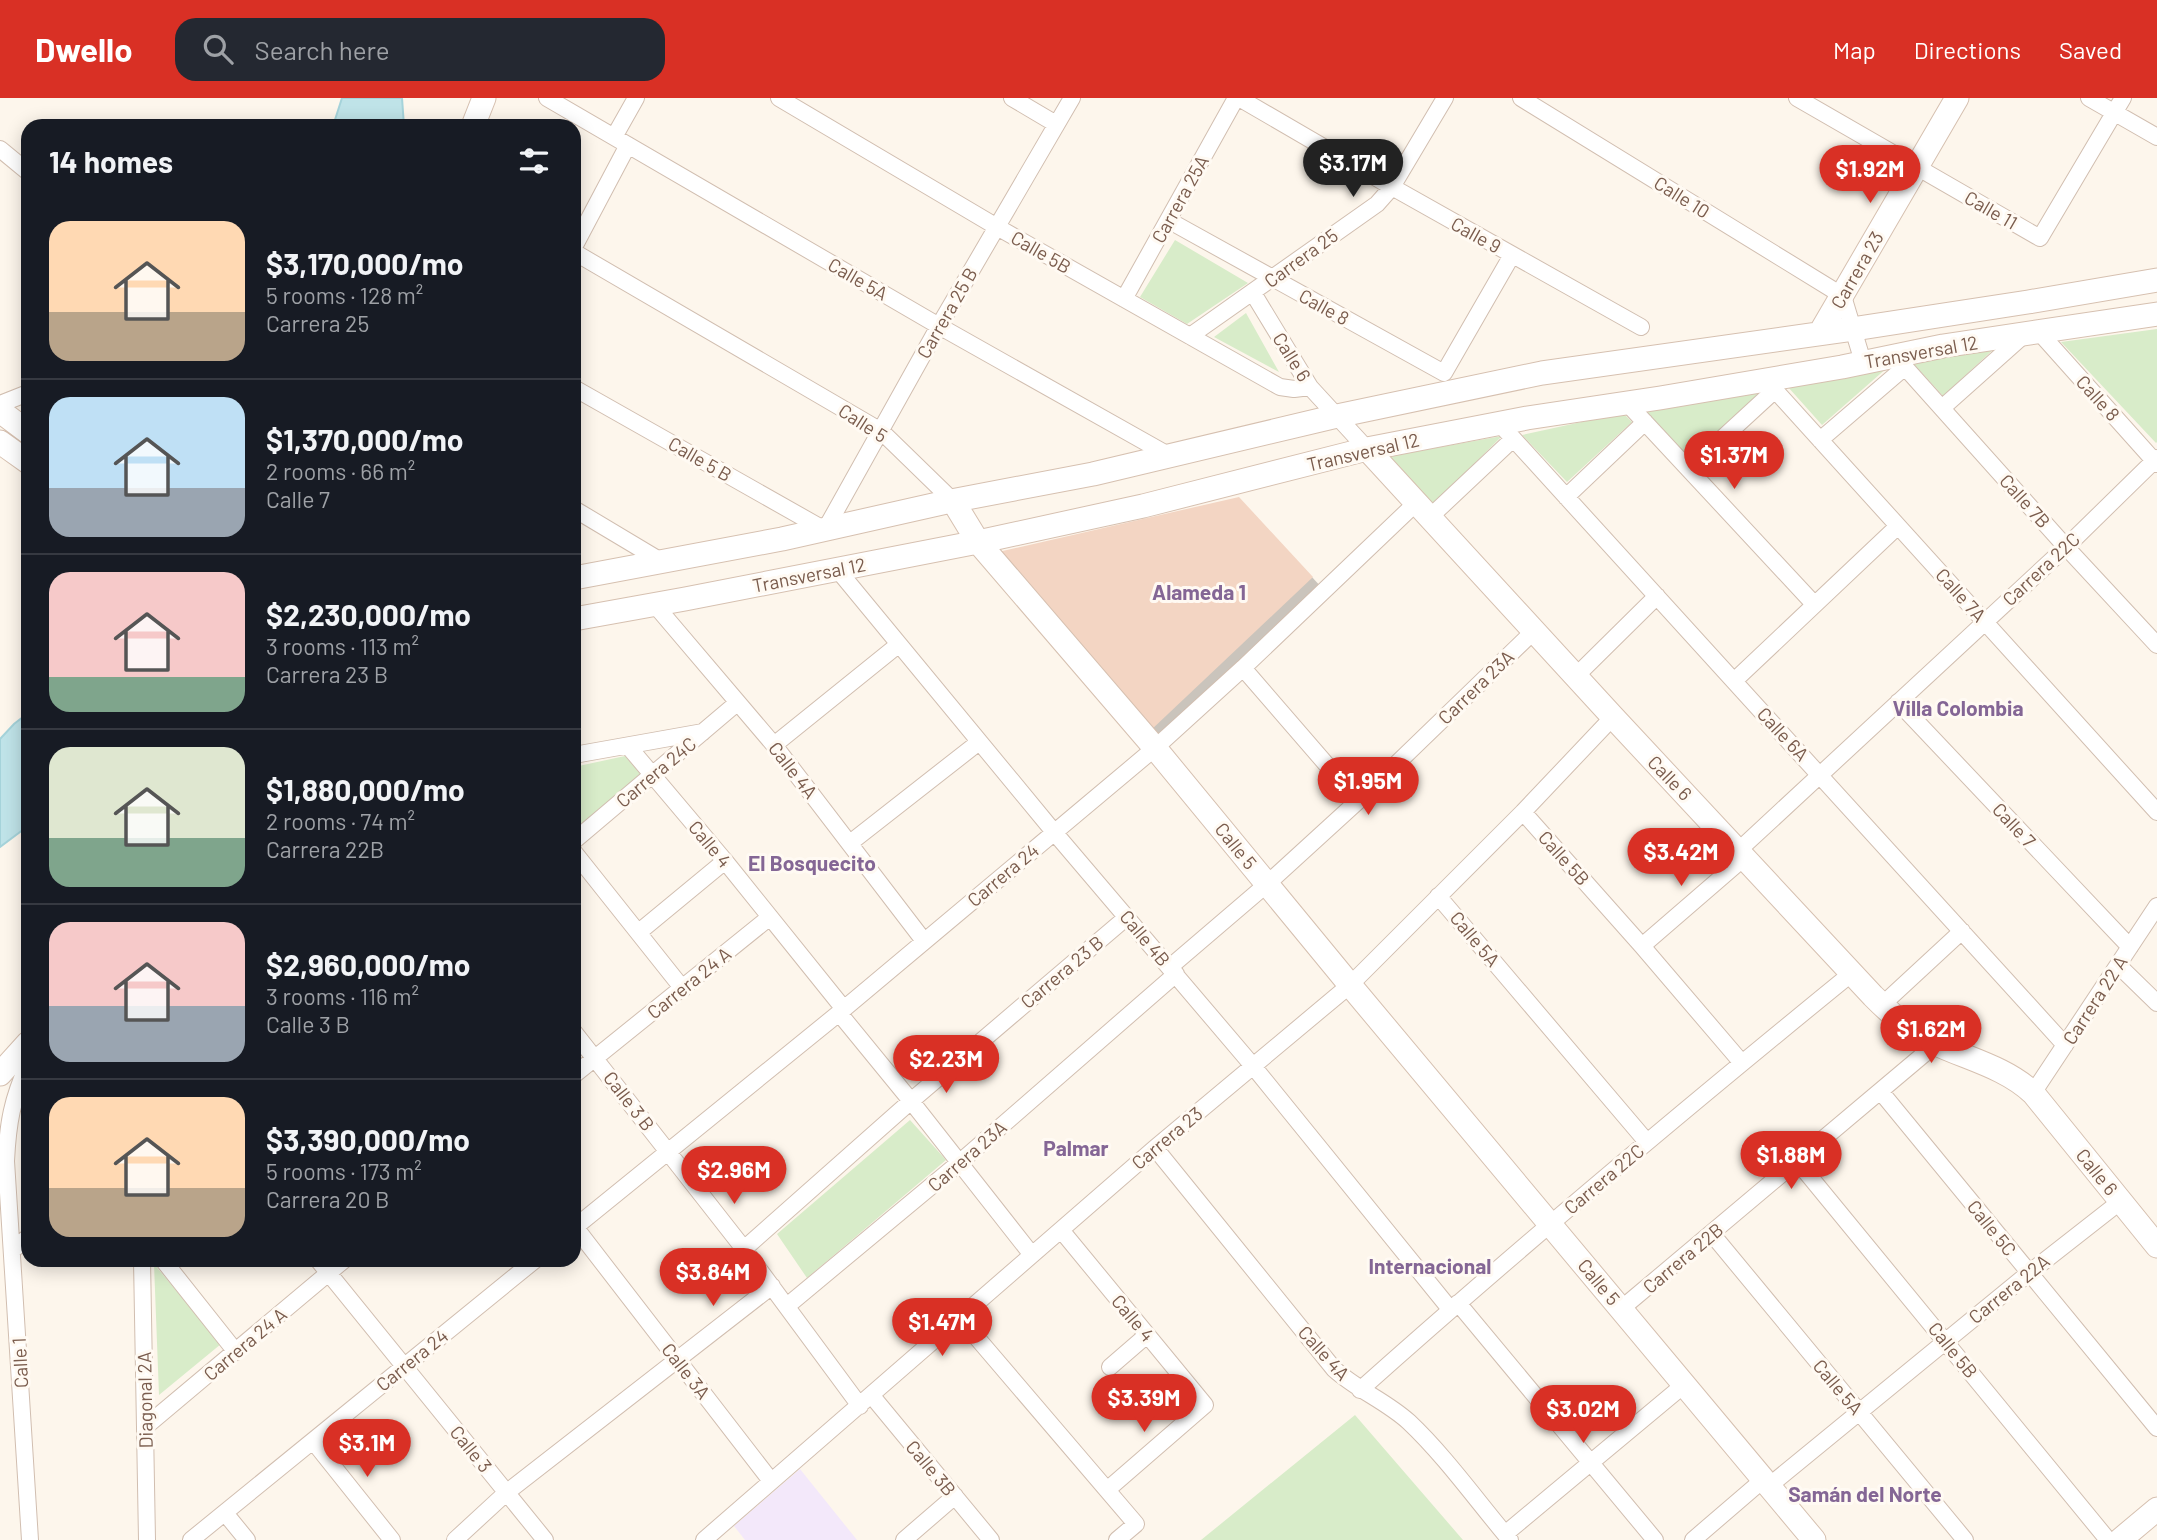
<!DOCTYPE html>
<html lang="en">
<head>
<meta charset="utf-8">
<style>
	body { margin:0; font-family:Barlow,sans-serif; background:#242831; color:#f1f3f6; height:100vh; display:flex; flex-direction:column; font-size:26px; white-space:nowrap }
	* { box-sizing:border-box; margin:0 }
	p { font-size:23px; color:#9ea1a6 }
	.icon { flex:none; width:38px; height:38px; fill:none; stroke:currentColor; stroke-width:2; stroke-linecap:round; stroke-linejoin:round }
	.map { position:relative; flex:1; overflow:hidden }
	.side { position:absolute; left:21px; top:21px; width:560px; height:1148px; display:flex; flex-direction:column; background:#171b24; border-radius:21px; box-shadow:0 4px 18px #0003 }
	.side>* { flex:none }
	.price { position:absolute; translate:-50% -60px; padding:0 16px; border-radius:24px; background:#d93025; color:#fff; font-size:23px; line-height:46px; filter:drop-shadow(0 2px 4px #0008) }
	.price::after { content:''; position:absolute; left:50%; top:42px; width:21px; height:16px; margin-left:-10px; background:inherit; clip-path:polygon(0 0,100% 0,50% 100%) }
	.price.selected { background:#222; color:#fff }
	ul { padding:0; list-style:none }
	li { display:flex; align-items:center; gap:21px; height:175px; padding:0 28px }
	li+li { border-top:2px solid #363941 }
	li span { display:grid; place-items:center; flex:none; width:196px; height:140px; border-radius:21px; color:#555 }
	li>.icon { margin-inline-start:auto }
	span .icon { width:84px; height:84px; fill:#fffc; stroke-width:1 }
	li b { font-size:30px }
	h2 { display:flex; justify-content:space-between; align-items:center; height:84px; padding:0 28px; font-size:30px }
	header { display:flex; align-items:center; gap:42px; box-sizing:border-box; height:98px; padding:0 35px; background:#d93025; color:#fff }
	header strong { font-size:33px }
	nav { display:flex; gap:38px; margin-inline-start:auto; font-size:24px }
	.search { width:490px; height:63px; background:#242831; display:flex; align-items:center; gap:18px; box-sizing:border-box; padding:0 24px; border-radius:21px; color:#9ea1a6; font-size:26px }
	.map>svg:first-child { display:block }
</style>
</head>
<body>
<header>
<strong>Dwello</strong>
<div class="search"><svg class="icon" aria-label="search" viewBox="0 0 24 24"><circle cx="10" cy="10" r="6"/><path d="M15 15l6 6"/></svg>Search here</div>
<nav><a>Map</a><a>Directions</a><a>Saved</a></nav>
</header>
<div class="map">
<svg width="2157" height="1442" viewBox="0 0 2157 1442">
	<rect width="100%" height="100%" fill="#fdf6ec"/>
	<!-- education -->
	<path fill="#f3e8fa" d="M800,1371l57,71h-112l-11,-14z"/>
	<!-- green -->
	<path fill="#d8ecc9" d="M1175,142l73,43 -61,41 -47,-27z
		M1246,215l33,59 -65,-35z
		M2157,231v113l-1,1 -95,-101z
		M1996,249l-53,49 -32,-35z
		M1888,269l-66,58 -34,-38z
		M1764,293l-75,66 -44,-47z
		M1623,315l9,9 -65,60 -45,-47z
		M1502,338l-71,71 -46,-50z
		M625,658l16,18 -67,57v-64z
		M910,1022l36,40 -139,118 -30,-44z
		M154,1166l67,80 -62,51z
		M1355,1317l108,125h-262z"/>
	<!-- water -->
	<path fill="#bfe3e8" stroke="#a5d3da" stroke-width="2" d="M342,0h60l2,28h-71z
		M28,615v113l-28,21v-108l14,-15z"/>
	<!-- shadow -->
	<path fill="#0003" d="M1251,413l72,78 -161,152 -11,-11z"/>
	<!-- building -->
	<path fill="#f3d5c3" d="M1239,399l74,80 -163,154 -152,-179z"/>
	<g fill="none" stroke-linecap="round" stroke-linejoin="round">
		<defs>
			<path id="street" d="M547,0l392,228 231,130
				M779,0l218,129 283,160 14,2 16,-2
				M1012,0l44,26
				M1239,0l153,89 249,140
				M1521,0l322,198 20,66
				M1797,0l243,140 83,-140
				M2089,0l68,39
				M614,39l22,-39
				M0,51l28,23
				M1168,122l276,153 68,-118
				M574,149l54,-102
				M574,154l307,179 72,70
				M1253,195l57,94 57,62
				M1124,201l112,-201
				M2039,234l118,132
				M1190,238l187,-132 15,-17 53,-89
				M1895,258l171,191 91,98
				M1765,281l392,433
				M574,290l251,142 114,-204 133,-228
				M1627,305l187,201
				M0,306l28,-11
				M1942,310l83,-74
				M1499,325l566,622
				M1820,342l85,-73
				M1689,371l86,-79
				M1566,399l79,-75
				M574,411l87,52
				M1429,420l84,-79
				M837,471l217,263 199,234 197,243
				M655,507l119,140 150,196
				M1243,570l115,133
				M1575,579l82,-81
				M1734,583l164,-155
				M1898,604l232,245
				M774,647l124,-100
				M628,648l97,115 119,148
				M574,657l129,-23
				M1523,714l119,134 100,117
				M574,743l163,-138
				M850,745l129,-101
				M1739,752l327,-303 91,-89
				M574,754l109,137
				M1438,798l209,246
				M639,834l86,-71
				M1642,848l103,-89
				M2118,867l39,38
				M1170,869l97,-83 91,-83 176,-170
				M1882,907l80,-74
				M839,915l72,88 121,154
				M574,934l170,217 116,157
				M28,966c-16,36 -20,58 -22,97l24,379
				M574,977l196,-158
				M1881,994l276,336
				M2033,995l124,-187
				M1155,1050l179,221c23,21 52,32 75,53 36,34 68,79 101,118
				M1797,1063l311,379
				M575,1129l196,254
				M574,1130l265,-215 316,-265 88,-80 173,-165
				M1061,1132l144,175 -98,85
				M1712,1136l253,306
				M744,1151l167,-148 216,-184
				M13,1152l15,-13
				M142,1162l5,280
				M163,1162l73,92
				M318,1162l227,280
				M1458,1205l197,237
				M787,1208l172,-143 217,-189
				M1621,1211l315,-265
				M960,1220l176,206 -19,16
				M1110,1269l37,-32
				M1360,1292c160,-143 325,-281 492,-417
				M872,1298l119,144
				M145,1329l199,-167
				M313,1343l79,99
				M1769,1388l260,-213 92,-72
				M225,1415l22,27
				M1505,1436l180,-150
				M191,1442l344,-280
				M455,1442l51,-47 266,-207
				M704,1442l451,-392 195,-163 173,-173 90,-95
				M904,1442l51,-44
				M1693,1442l71,-61"/>
			<path id="secondary" d="M473,28l11,-28
				M1820,235l137,-235
				M0,313l28,21
				M0,344l28,20
				M1367,351l246,268 260,279c19,19 37,35 61,47 34,16 71,24 99,50l124,153
				M953,403l25,41 177,206 195,237 464,555
				M574,480l208,-39 169,-38 142,-27 244,-58 205,-43 311,-44 175,-27 129,-22
				M574,521l111,-20 293,-57 165,-36 224,-57 160,-31 133,-20 182,-31 101,-21 214,-32
				M0,976l28,-31
				M2120,1442l37,-31"/>
		</defs>
		<!-- street casing -->
		<use href="#street" stroke="#d1beb0" stroke-width="18"/>
		<!-- secondary casing -->
		<use href="#secondary" stroke="#d6c0b0" stroke-width="25"/>
		<!-- street -->
		<use href="#street" stroke="#fff" stroke-width="16"/>
		<!-- secondary -->
		<use href="#secondary" stroke="#fff" stroke-width="23"/>
	</g>
	<g text-anchor="middle" stroke-width="6" stroke-linejoin="round" paint-order="stroke">
		<!-- street labels -->
		<g font-size="19" fill="#7a5c4d" stroke="#fffaf3">
			<text transform="translate(1682 99) rotate(32)" y="7">Calle 10</text>
			<text transform="translate(1180 101) rotate(-61)" y="7">Carrera 25A</text>
			<text transform="translate(1991 112) rotate(30)" y="7">Calle 11</text>
			<text transform="translate(1476 137) rotate(29)" y="7">Calle 9</text>
			<text transform="translate(1041 154) rotate(30)" y="7">Calle 5B</text>
			<text transform="translate(1301 160) rotate(-36)" y="7">Carrera 25</text>
			<text transform="translate(1857 172) rotate(-60)" y="7">Carrera 23</text>
			<text transform="translate(858 181) rotate(30)" y="7">Calle 5A</text>
			<text transform="translate(1324 209) rotate(29)" y="7">Calle 8</text>
			<text transform="translate(947 215) rotate(-60)" y="7">Carrera 25 B</text>
			<text transform="translate(1921 254) rotate(-10)" y="7">Transversal 12</text>
			<text transform="translate(1292 259) rotate(58)" y="7">Calle 6</text>
			<text transform="translate(2098 300) rotate(48)" y="7">Calle 8</text>
			<text transform="translate(863 325) rotate(33)" y="7">Calle 5</text>
			<text transform="translate(1363 354) rotate(-13)" y="7">Transversal 12</text>
			<text transform="translate(700 361) rotate(30)" y="7">Calle 5 B</text>
			<text transform="translate(2025 403) rotate(48)" y="7">Calle 7B</text>
			<text transform="translate(2041 471) rotate(-43)" y="7">Carrera 22C</text>
			<text transform="translate(809 477) rotate(-11)" y="7">Transversal 12</text>
			<text transform="translate(1961 497) rotate(48)" y="7">Calle 7A</text>
			<text transform="translate(1476 589) rotate(-44)" y="7">Carrera 23A</text>
			<text transform="translate(1783 636) rotate(47)" y="7">Calle 6A</text>
			<text transform="translate(793 672) rotate(52)" y="7">Calle 4A</text>
			<text transform="translate(656 674) rotate(-40)" y="7">Carrera 24C</text>
			<text transform="translate(1670 680) rotate(46)" y="7">Calle 6</text>
			<text transform="translate(2014 727) rotate(47)" y="7">Calle 7</text>
			<text transform="translate(710 746) rotate(50)" y="7">Calle 4</text>
			<text transform="translate(1236 748) rotate(51)" y="7">Calle 5</text>
			<text transform="translate(1564 760) rotate(48)" y="7">Calle 5B</text>
			<text transform="translate(1003 777) rotate(-40)" y="7">Carrera 24</text>
			<text transform="translate(1145 840) rotate(50)" y="7">Calle 4B</text>
			<text transform="translate(1475 841) rotate(50)" y="7">Calle 5A</text>
			<text transform="translate(1062 874) rotate(-40)" y="7">Carrera 23 B</text>
			<text transform="translate(689 885) rotate(-39)" y="7">Carrera 24 A</text>
			<text transform="translate(2095 902) rotate(-57)" y="7">Carrera 22 A</text>
			<text transform="translate(629 1003) rotate(52)" y="7">Calle 3 B</text>
			<text transform="translate(1167 1040) rotate(-40)" y="7">Carrera 23</text>
			<text transform="translate(967 1058) rotate(-41)" y="7">Carrera 23A</text>
			<text transform="translate(2097 1074) rotate(51)" y="7">Calle 6</text>
			<text transform="translate(1604 1081) rotate(-40)" y="7">Carrera 22C</text>
			<text transform="translate(1992 1130) rotate(51)" y="7">Calle 5C</text>
			<text transform="translate(1683 1160) rotate(-40)" y="7">Carrera 22B</text>
			<text transform="translate(1599 1184) rotate(50)" y="7">Calle 5</text>
			<text transform="translate(2009 1191) rotate(-39)" y="7">Carrera 22A</text>
			<text transform="translate(1133 1220) rotate(50)" y="7">Calle 4</text>
			<text transform="translate(245 1246) rotate(-40)" y="7">Carrera 24 A</text>
			<text transform="translate(1953 1252) rotate(51)" y="7">Calle 5B</text>
			<text transform="translate(1324 1255) rotate(48)" y="7">Calle 4A</text>
			<text transform="translate(412 1262) rotate(-39)" y="7">Carrera 24</text>
			<text transform="translate(20 1265) rotate(-93)" y="7">Calle 1</text>
			<text transform="translate(686 1273) rotate(52)" y="7">Calle 3A</text>
			<text transform="translate(1838 1289) rotate(50)" y="7">Calle 5A</text>
			<text transform="translate(145 1302) rotate(-91)" y="7">Diagonal 2A</text>
			<text transform="translate(471 1351) rotate(51)" y="7">Calle 3</text>
			<text transform="translate(931 1370) rotate(50)" y="7">Calle 3B</text>
		</g>
		<!-- neighbourhood labels -->
		<g font-size="21" font-weight="bold" fill="#846695" stroke="#fffaf3">
			<text x="1199" y="502">Alameda 1</text>
			<text x="1958" y="618">Villa Colombia</text>
			<text x="812" y="773">El Bosquecito</text>
			<text x="1076" y="1058">Palmar</text>
			<text x="1430" y="1176">Internacional</text>
			<text x="1865" y="1404">Samán del Norte</text>
		</g>
	</g>
</svg>
<b class="price selected" style="left:1353px;top:101px">$3.17M</b>
<b class="price" style="left:1870px;top:107px">$1.92M</b>
<b class="price" style="left:1734px;top:393px">$1.37M</b>
<b class="price" style="left:1368px;top:719px">$1.95M</b>
<b class="price" style="left:1681px;top:790px">$3.42M</b>
<b class="price" style="left:1931px;top:967px">$1.62M</b>
<b class="price" style="left:946px;top:997px">$2.23M</b>
<b class="price" style="left:1791px;top:1093px">$1.88M</b>
<b class="price" style="left:734px;top:1108px">$2.96M</b>
<b class="price" style="left:713px;top:1210px">$3.84M</b>
<b class="price" style="left:942px;top:1260px">$1.47M</b>
<b class="price" style="left:1144px;top:1336px">$3.39M</b>
<b class="price" style="left:1583px;top:1347px">$3.02M</b>
<b class="price" style="left:367px;top:1381px">$3.1M</b>
<section class="side">
<h2>14 homes<svg class="icon" aria-label="filters" viewBox="0 0 24 24"><path d="M4 7h16M4 17h16"/><circle cx="9" cy="7" r="2"/><circle cx="15" cy="17" r="2"/></svg></h2>
<ul>
<li><span style="background:linear-gradient(#ffd9b3 65%,#b9a48a 0)"><svg class="icon" aria-label="home" viewBox="0 0 24 24"><path d="M3 11l9-7 9 7M6 9v11h12V9"/></svg></span><div><b>$3,170,000/mo</b><p>5 rooms · 128 m²</p><p>Carrera 25</p></div></li>
<li><span style="background:linear-gradient(#bfe0f5 65%,#9aa5b1 0)"><svg class="icon" aria-label="home" viewBox="0 0 24 24"><path d="M3 11l9-7 9 7M6 9v11h12V9"/></svg></span><div><b>$1,370,000/mo</b><p>2 rooms · 66 m²</p><p>Calle 7</p></div></li>
<li><span style="background:linear-gradient(#f6c9c9 75%,#7fa58c 0)"><svg class="icon" aria-label="home" viewBox="0 0 24 24"><path d="M3 11l9-7 9 7M6 9v11h12V9"/></svg></span><div><b>$2,230,000/mo</b><p>3 rooms · 113 m²</p><p>Carrera 23 B</p></div></li>
<li><span style="background:linear-gradient(#dfe7d0 65%,#7fa58c 0)"><svg class="icon" aria-label="home" viewBox="0 0 24 24"><path d="M3 11l9-7 9 7M6 9v11h12V9"/></svg></span><div><b>$1,880,000/mo</b><p>2 rooms · 74 m²</p><p>Carrera 22B</p></div></li>
<li><span style="background:linear-gradient(#f6c9c9 60%,#9aa5b1 0)"><svg class="icon" aria-label="home" viewBox="0 0 24 24"><path d="M3 11l9-7 9 7M6 9v11h12V9"/></svg></span><div><b>$2,960,000/mo</b><p>3 rooms · 116 m²</p><p>Calle 3 B</p></div></li>
<li><span style="background:linear-gradient(#ffd9b3 65%,#b9a48a 0)"><svg class="icon" aria-label="home" viewBox="0 0 24 24"><path d="M3 11l9-7 9 7M6 9v11h12V9"/></svg></span><div><b>$3,390,000/mo</b><p>5 rooms · 173 m²</p><p>Carrera 20 B</p></div></li>
</ul>
</section>
</div>
</body>
</html>
